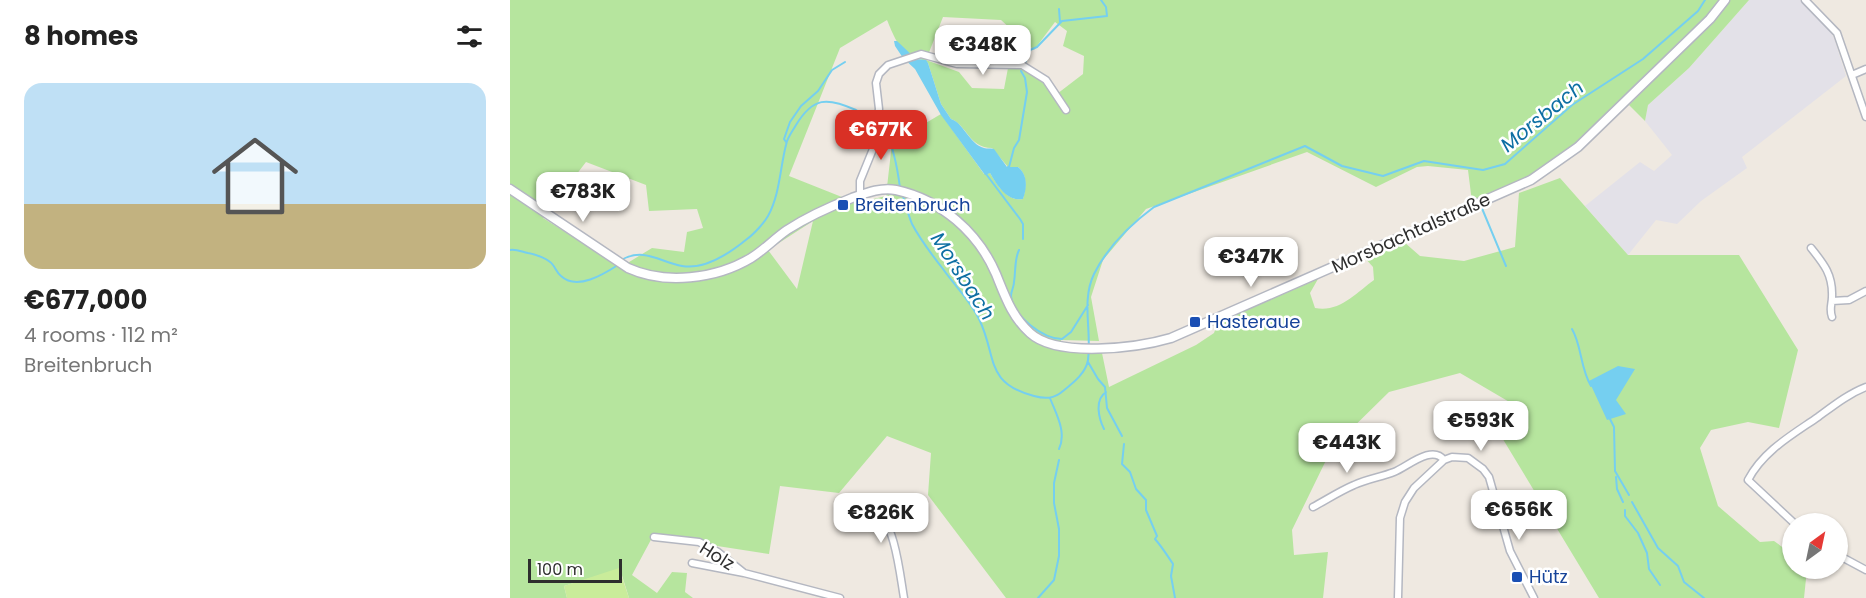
<!DOCTYPE html>
<html lang="en">
<head>
<meta charset="utf-8">
<style>
	body { margin:0; font-family:Poppins,sans-serif; background:#f6f6f6; color:#222; height:100vh; display:flex; flex-direction:column; font-size:22px; white-space:nowrap }
	* { box-sizing:border-box; margin:0 }
	p { font-size:20px; color:#767676 }
	.icon { flex:none; width:33px; height:33px; fill:none; stroke:currentColor; stroke-width:2; stroke-linecap:round; stroke-linejoin:round }
	.map { position:relative; flex:1; overflow:hidden }
	.details { display:flex; flex-direction:column; background:#fff; width:510px }
	.details>* { flex:none }
	.needle { width:39px; rotate:33deg }
	.buttons { position:absolute; left:1272px; top:513px; display:grid; gap:12px }
	.buttons a { display:grid; place-items:center; width:66px; height:66px; border-radius:50%; background:#fff; box-shadow:0 2px 4px #0004; font-size:30px }
	.scale { position:absolute; left:18px; bottom:15px; width:94px; box-sizing:border-box; padding-left:6px; border:3px solid #2e2e2e; border-top:0; font-size:16px; line-height:21px; white-space:nowrap; color:#2e2e2e; -webkit-text-stroke:4px #fff; paint-order:stroke }
	.price { position:absolute; translate:-50% -51px; padding:0 14px; border-radius:12px; background:#fff; color:#222; font-size:20px; line-height:39px; filter:drop-shadow(0 2px 3px #0008) }
	.price::after { content:''; position:absolute; left:50%; top:36px; width:18px; height:14px; margin-left:-9px; background:inherit; clip-path:polygon(0 0,100% 0,50% 100%) }
	.price.selected { background:#d93025; color:#fff }
	ul { padding:0; list-style:none }
	li { display:grid; align-content:center; gap:12px; height:318px; padding:0 24px }
	li+li { border-top:2px solid #e0e0e0 }
	li span { display:grid; place-items:center; height:186px; border-radius:18px; color:#555 }
	li>.icon { margin-inline-start:auto }
	span .icon { width:108px; height:108px; fill:#fffc; stroke-width:1 }
	li b { font-size:26px }
	h2 { display:flex; justify-content:space-between; align-items:center; height:72px; padding:0 24px; font-size:26px }
	main { display:flex; flex:1; min-height:0 }
	.map>svg:first-child { display:block }
</style>
</head>
<body>
<main>
<section class="details">
<h2>8 homes<svg class="icon" aria-label="filters" viewBox="0 0 24 24"><path d="M4 7h16M4 17h16"/><circle cx="9" cy="7" r="2"/><circle cx="15" cy="17" r="2"/></svg></h2>
<ul>
<li><span style="background:linear-gradient(#bfe0f5 65%,#c2b280 0)"><svg class="icon" aria-label="home" viewBox="0 0 24 24"><path d="M3 11l9-7 9 7M6 9v11h12V9"/></svg></span><div><b>€677,000</b><p>4 rooms · 112 m²</p><p>Breitenbruch</p></div></li>
</ul>
</section>
<div class="map">
<svg width="1356" height="598" viewBox="0 0 1356 598">
	<rect width="100%" height="100%" fill="#efe9e1"/>
	<!-- industrial -->
	<path fill="#e3e1e8" d="M1239,0h51l29,28 6,13 11,35 -104,81 5,11 -46,33 -24,23 -21,-4 -28,35 -43,-49 55,-44 14,9 18,-16 -27,-34 3,-16 41,-37z"/>
	<!-- green -->
	<path fill="#b6e59e" fill-rule="evenodd" d="M0,0h1210l-6,10 -19,19 -129,123 -25,18 -69,32 -4,-32 -40,-4 -11,1 -41,20 -69,-35 -161,57 -43,51 -12,37 8,44 -38,-1 1,12 40,1 7,34 87,-42 18,-12 4,-11 100,-43 -8,14 5,15c24,5 41,-15 59,-28l-1,-13 -9,-10 40,-15 16,14 44,5 51,-14 4,-54 41,-15 68,77h111l59,95 -19,78 -31,-6 -37,8 -11,18 18,58 42,36 14,-1 18,13v14l15,1 -3,29h-205l-98,-162 22,-26 -63,-37 -71,19 -57,56 -40,82 2,25 34,-3 -5,46h-317l-78,-103 3,-42 -44,-17 -48,57 -59,-7 -11,68 -116,-18 -21,39 25,18 15,-21 15,1 -2,19 8,6h-64l-9,-29 -56,17 3,12h-57zM433,17l58,3 33,30 21,-28 12,9 -4,15 21,10 -1,18 -30,23c-13,-22 -19,-29 -45,-29l-4,21 -32,-1 -13,-16 -33,-12zM377,20c5,12 13,34 28,38 5,2 8,1 13,5l13,41 10,15c16,6 18,29 41,29l16,19h10c10,8 8,21 5,32 -16,3 -26,-15 -33,-26l-6,1 -43,-60 -49,29 -6,53 -29,7 -68,-27 51,-128zM76,162l60,23 3,26 48,-2 6,19 -16,4 -3,20 -32,-4 -31,19 -78,-49zM303,221l-16,68 -29,-39z
		M1220,0h19l-60,68 -41,37 -3,16 -16,-16 88,-88z"/>
	<!-- pitch -->
	<path fill="#c9ec9a" d="M109,568l10,30h-62l-3,-12z"/>
	<!-- water -->
	<path fill="#75cff0" d="M384,41h3l19,18 10,1 2,3 13,41 10,15c13,4 18,25 33,29 3,1 6,0 10,1l13,18h11c10,8 9,21 5,32 -16,3 -26,-14 -33,-26l-5,2 -44,-60 -26,-46 -12,-11 -8,-12z
		M1108,366l17,3 -19,31 10,14 -19,6 -18,-39z"/>
	<g fill="none" stroke-linecap="round" stroke-linejoin="round">
		<!-- stream -->
		<path stroke="#75cff0" stroke-width="2" d="M549,9l1,13
			M515,63l5,-13 7,-3 25,-26 45,-5 -1,-9 -5,-7
			M276,142l-2,-3 6,-17 11,-16 17,-15 14,-21 13,-8
			M498,167h1l5,-19 5,-8 8,-48 -2,-14 -4,-7
			M476,174l34,45 3,5v15
			M392,193c3,10 6,21 10,31 8,15 20,31 31,45 12,17 28,32 37,52 17,37 5,62 54,75 11,3 20,3 29,-5 10,-8 23,-18 25,-31 4,-29 -7,-59 6,-86 13,-26 37,-50 60,-67l151,-61 37,20 41,10 41,-15 59,9 22,-6 67,-59 71,-46 55,-48 7,-11
			M971,206l25,60
			M0,250c7,-1 12,2 18,3 7,1 21,6 25,12 3,4 4,8 8,11 16,15 43,-2 57,-11
			M509,250c-5,11 -3,20 -5,32 0,5 -3,9 -3,14 2,20 32,43 51,43l9,-7 17,-27
			M111,260c23,-13 39,2 61,6 23,4 48,-13 65,-27 7,-5 17,-16 21,-23 12,-22 12,-48 18,-71 1,-7 6,-13 10,-20 17,-28 31,-28 60,-15 7,4 17,9 24,14 12,11 18,48 20,64
			M1062,329c10,17 8,39 19,57
			M578,362l10,17 7,8 2,21 15,28
			M540,398c6,16 17,34 9,51
			M1099,417l5,10 1,44 14,24
			M594,429c-5,-10 -10,-29 2,-37
			M614,444l-2,20 8,8 6,17 10,11v10l11,26 -2,3c7,8 12,16 18,25l-2,12 4,22
			M1106,477l1,12 6,13
			M1122,502l26,46 20,18 6,16 20,16
			M1115,510v6l13,17 9,20 2,16 11,16
			M528,598l16,-18 5,-24v-27l-5,-26v-20l5,-23"/>
		<defs>
			<path id="minor" d="M1295,0l32,33 29,84
				M1342,75l14,-6
				M350,195v-14l13,-32 6,-40 -3,-26 3,-9 9,-9 33,-11 36,10 65,1 24,15 20,30
				M1301,248c13,16 22,27 21,49 0,7 -3,12 0,20
				M1322,301l17,-1 17,-9
				M333,500c11,2 23,2 32,9 20,13 25,66 29,89
				M803,507c13,-7 27,-16 41,-22 13,-6 27,-8 40,-13 13,-5 38,-28 50,-12
				M1285,524l-47,-44c15,-29 44,-45 70,-63 15,-11 30,-23 48,-30
				M144,537l45,5 19,10 25,20
				M1328,555l28,15
				M182,563l52,10 96,25
				M888,598l2,-80 5,-16 9,-14 30,-28 8,-3 16,1 15,11 6,8 21,74 24,47"/>
			<path id="secondary" d="M0,189l118,79c37,17 88,11 123,-10 13,-8 23,-19 36,-28 20,-13 42,-23 65,-32 14,-5 29,-11 44,-8 45,10 82,42 100,84 9,22 16,43 34,59 27,25 107,15 141,5l360,-158 47,-33 132,-128 15,-19"/>
		</defs>
		<!-- minor casing -->
		<use href="#minor" stroke="#b4b7c1" stroke-width="9"/>
		<!-- secondary casing -->
		<use href="#secondary" stroke="#b4b7c1" stroke-width="11"/>
		<!-- minor -->
		<use href="#minor" stroke="#fff" stroke-width="6"/>
		<!-- secondary -->
		<use href="#secondary" stroke="#fff" stroke-width="8"/>
	</g>
	<!-- markers -->
	<g fill="#1a4fb4" stroke="#fff" stroke-width="2">
		<rect x="327" y="199" width="12" height="12" rx="3"/>
		<rect x="679" y="316" width="12" height="12" rx="3"/>
		<rect x="1001" y="571" width="12" height="12" rx="3"/>
	</g>
	<g text-anchor="middle" stroke-width="5" stroke-linejoin="round" paint-order="stroke">
		<!-- transit labels -->
		<g font-size="18" fill="#164399" stroke="#fff" text-anchor="start">
			<text x="345" y="211">Breitenbruch</text>
			<text x="697" y="328">Hasteraue</text>
			<text x="1019" y="583">Hütz</text>
		</g>
		<!-- street labels -->
		<g font-size="18" fill="#2e2e2e" stroke="#fff">
			<text transform="translate(901 233) rotate(-24)" y="6">Morsbachtalstraße</text>
			<text transform="translate(207 556) rotate(32)" y="6">Holz</text>
		</g>
		<!-- water labels -->
		<g font-size="20" font-style="italic" fill="#0d6fa3" stroke="#fff">
			<text transform="translate(1032 116) rotate(-39)" y="7">Morsbach</text>
			<text transform="translate(453 276) rotate(57)" y="7">Morsbach</text>
		</g>
	</g>
</svg>
<div class="buttons">
<a><svg class="needle" viewBox="-14 -14 28 28"><path d="M0-13l5 13h-10z" fill="#e53935"/><path d="M0 13l5-13h-10z" fill="#767676"/></svg></a>
</div>
<div class="scale">100 m</div>
<b class="price" style="left:473px;top:76px">€348K</b>
<b class="price selected" style="left:371px;top:161px">€677K</b>
<b class="price" style="left:73px;top:223px">€783K</b>
<b class="price" style="left:741px;top:288px">€347K</b>
<b class="price" style="left:971px;top:452px">€593K</b>
<b class="price" style="left:837px;top:474px">€443K</b>
<b class="price" style="left:1009px;top:541px">€656K</b>
<b class="price" style="left:371px;top:544px">€826K</b>
</div>
</main>
</body>
</html>
